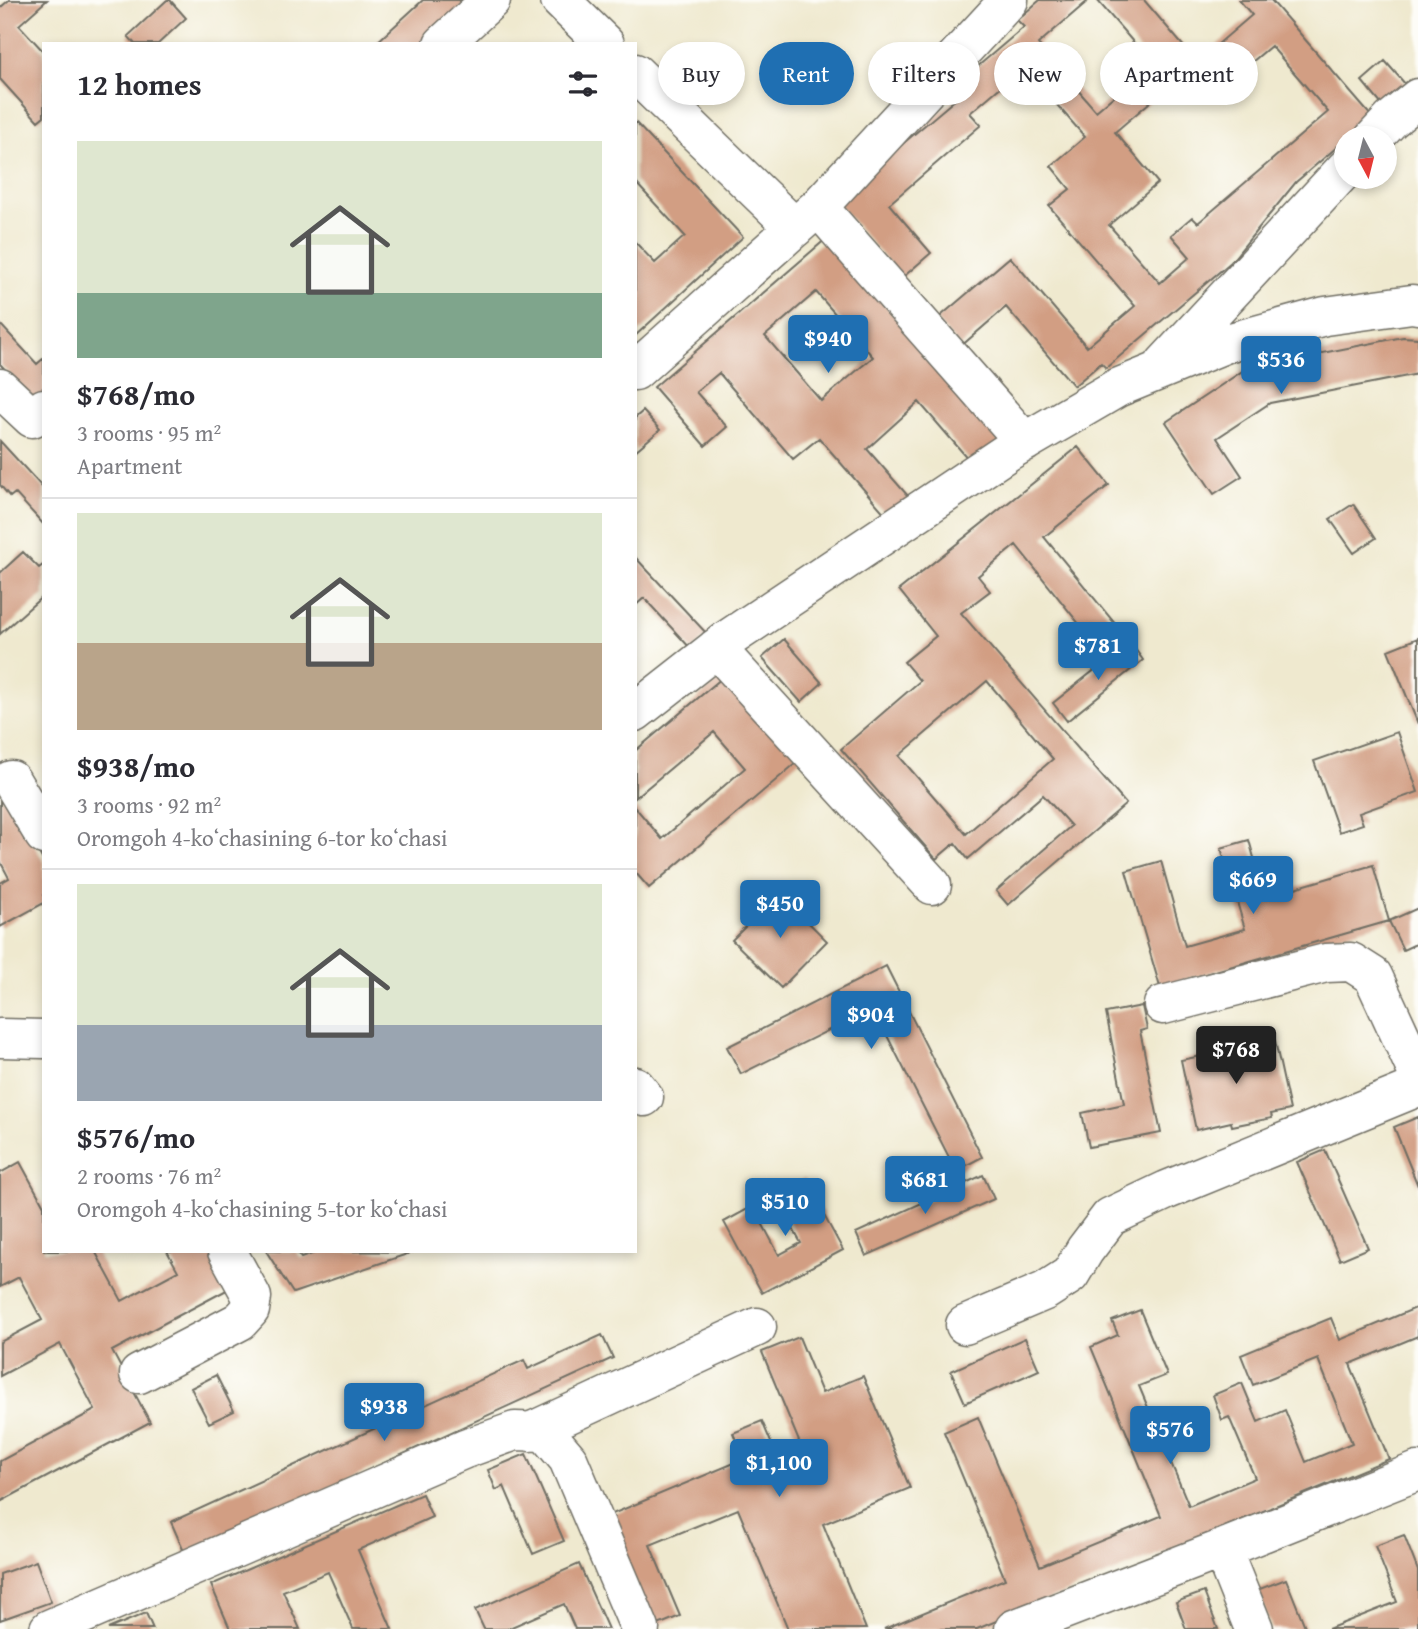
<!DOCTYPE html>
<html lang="en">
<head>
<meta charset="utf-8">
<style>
	body { margin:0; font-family:"Gentium Book Plus",serif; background:#f2f2f3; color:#2b2b33; height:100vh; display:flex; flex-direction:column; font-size:26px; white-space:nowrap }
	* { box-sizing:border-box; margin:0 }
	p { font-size:23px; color:#7c7c81 }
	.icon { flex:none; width:38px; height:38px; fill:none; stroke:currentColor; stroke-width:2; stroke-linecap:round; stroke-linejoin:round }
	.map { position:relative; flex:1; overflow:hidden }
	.panel { position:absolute; left:42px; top:42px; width:595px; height:1211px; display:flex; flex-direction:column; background:#fff; border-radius:0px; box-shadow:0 4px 10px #0003 }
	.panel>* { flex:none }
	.guide { position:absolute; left:658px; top:42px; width:654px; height:63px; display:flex; gap:14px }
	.needle { width:46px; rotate:173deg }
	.fabs { position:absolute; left:1334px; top:126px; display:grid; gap:14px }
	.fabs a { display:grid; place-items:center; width:63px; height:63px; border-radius:50%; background:#fff; box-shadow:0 4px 10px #0003; font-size:35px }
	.price { position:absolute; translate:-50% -60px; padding:0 16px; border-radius:7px; background:#1f6fb2; color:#fff; font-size:23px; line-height:46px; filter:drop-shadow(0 2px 4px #0008) }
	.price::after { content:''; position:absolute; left:50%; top:42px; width:21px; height:16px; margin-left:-10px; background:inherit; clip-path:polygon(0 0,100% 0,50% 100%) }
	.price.selected { background:#222; color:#fff }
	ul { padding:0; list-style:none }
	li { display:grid; align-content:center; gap:14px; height:371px; padding:0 35px }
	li+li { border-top:2px solid #e1e1e2 }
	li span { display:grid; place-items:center; height:217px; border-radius:0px; color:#555 }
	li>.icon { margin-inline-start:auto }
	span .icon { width:126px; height:126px; fill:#fffc; stroke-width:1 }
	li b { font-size:30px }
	h2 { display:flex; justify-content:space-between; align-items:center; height:84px; padding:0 35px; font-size:30px }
	.chip { padding:0 24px; border-radius:32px; background:#fff; box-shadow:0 4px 10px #0003; font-size:24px; line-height:63px }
	.chip.selected { background:#1f6fb2; color:#fff }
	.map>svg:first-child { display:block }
</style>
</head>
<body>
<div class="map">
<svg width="1418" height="1629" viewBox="0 0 1418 1629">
	<rect width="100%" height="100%" fill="#fdfcf7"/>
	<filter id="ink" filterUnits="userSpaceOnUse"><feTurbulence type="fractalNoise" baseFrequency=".0143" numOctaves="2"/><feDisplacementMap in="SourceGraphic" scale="14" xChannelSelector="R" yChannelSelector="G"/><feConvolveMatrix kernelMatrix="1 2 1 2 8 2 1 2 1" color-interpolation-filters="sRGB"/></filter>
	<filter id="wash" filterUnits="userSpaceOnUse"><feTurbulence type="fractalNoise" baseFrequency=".00686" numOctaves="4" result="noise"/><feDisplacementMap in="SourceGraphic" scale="28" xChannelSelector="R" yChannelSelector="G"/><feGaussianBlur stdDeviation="1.57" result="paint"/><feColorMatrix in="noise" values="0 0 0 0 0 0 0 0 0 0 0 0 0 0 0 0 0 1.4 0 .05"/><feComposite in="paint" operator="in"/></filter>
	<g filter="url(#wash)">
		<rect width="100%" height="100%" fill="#efe9cf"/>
		<g id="blocks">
			<!-- building -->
			<path fill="#d29e83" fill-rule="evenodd" d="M9,0h38l-28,25 25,27v64l-6,5 -38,-42v-71z
				M167,0h3l16,18 -28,26h-23l-7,-8z
				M423,0h48l-48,44h-48z
				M1040,0h49l-51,44 58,67 56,-47 -55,-64h47l53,62 -82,70 43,51 -49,42 51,58 30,-26 -19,-22 21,-18 6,6 130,-111 -57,-66 -51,43 -23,-27 55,-47 -13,-15h32l101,117 -76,65 -65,80 -125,106 -5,-5 -27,23 -68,-79 -46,40 -24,-27 74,-63 77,90 48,-41 -86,-100 21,-17 -19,-23 34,-29 -61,-70 -54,46 11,12 -92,79 42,49 -29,25 -67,-77 122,-103 -7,-8 74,-63 -7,-7z
				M1385,61l21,24 -24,20 -20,-24z
				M635,122l108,115 -108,99v-94l20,21 30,-27 -50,-54z
				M827,238l178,205 -29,25 -57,-66 -52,47 48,55 -22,19 -74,-85 -26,21 -74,-86 -23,19 31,35 -22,19 -51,-59zM816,292l57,65 -52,44 -56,-65z
				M0,324l37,40 7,-6v38l-8,7 -36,-39z
				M1403,337l15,1v36l-148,29 -53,35 25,38 -28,18 -48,-72 81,-54z
				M643,411l17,19 -25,21v-33z
				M0,441l44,48v36l-29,-32 -5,4 -10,-12z
				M1078,447l31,38 -65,52 82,100 -22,18 -88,-110 -38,31 12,15 -29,22 165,191 -118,101 -12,-14 75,-65 -28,-31 -75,64 -13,-16 -19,16 -95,-110 79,-68 -16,-19 32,-26 -37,-46zM987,681l66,78 -87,75 -67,-78z
				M1353,504l23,34 -22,15 -24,-34z
				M23,552l16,16 5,-4v31l-44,39v-61z
				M635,557l73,78 -16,15 -48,-52 -9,8z
				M1418,638v86l-30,-74z
				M784,639l38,44 -21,19 -39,-44z
				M1130,642l13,18 -76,61 -14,-18z
				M728,673l74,85 -153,130 -14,-16v-65l27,32 83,-71 -31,-36 -79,66v-47z
				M1397,732l21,60 -59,21 4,11 -24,8 -25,-71z
				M7,796l37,66v41l-44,24v-44l9,-5 -9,-17v-61z
				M1249,840l16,57 108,-32 16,56 -229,66 -34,-116 35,-10 24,85 60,-17 -24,-81z
				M779,893l48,48 -46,47 -49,-48z
				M1418,908v35l-15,7 -14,-29z
				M886,966l96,191 -26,14 -83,-163 -132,66 -14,-27z
				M1142,1006l5,23 -7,2 21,102 -72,14 -7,-34 42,-9 -18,-91z
				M1275,1041l15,69 -19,4 1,4 -40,8 -1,-4 -35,8 -15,-70z
				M1418,1117v69l-24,-59z
				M1325,1150l43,98 -28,12 -43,-98z
				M20,1162l24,44v45h51l27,50 56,-30 -11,-20h54l17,33 -126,67 38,71 -150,80v-41l95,-51 -35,-66 -60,32v-34l42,-22 -23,-43 -19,10v-114z
				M983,1175l11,24 -128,57 -10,-23z
				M804,1179l39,71 -81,43 -38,-71 29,-16 26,49 22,-12 -27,-48z
				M266,1251h30l5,7 19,-7 93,1 -120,41z
				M1418,1307v29l-68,28 39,95 -412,170h-93l121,-50 -61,-147 34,-15 62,149 121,-50 -70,-169 27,-12 -6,-14 28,-11 27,65 -28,11 50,120 66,-28 -26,-61 -7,3 -9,-25 29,-12 16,39 27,-12 21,52 46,-19 -34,-84 -65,26 -12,-30 90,-37 9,22z
				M602,1335l11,23 -428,196 -14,-32 207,-95 -10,-22 30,-13 10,21 116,-53 4,9z
				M799,1337l23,56 41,-17 47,112 -87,36 43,105h-78l-50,-120 -88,36 30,71 -29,12 -46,-111 139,-58 -11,-26 29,-12 24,57 24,-10 -48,-116z
				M1025,1338l14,32 -74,33 -14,-32z
				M216,1375l18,36 -25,12 -18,-35z
				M526,1454l38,87 -31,13 -29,-68 -8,4 -8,-20z
				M422,1494l10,23 -74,33 34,79h-39l-25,-57 -45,19 17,38h-70l-19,-44z
				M1404,1535l14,36v58h-90l69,-27 -22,-56z
				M36,1561l15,41 -51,18v-46z
				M579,1564l29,65h-33l-11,-25 -57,25h-23l-9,-19z
				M1286,1579l20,50h-34l-15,-39z
				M1204,1592l14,37h-32l-10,-27z
				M146,1613l7,16h-45z"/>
		</g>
	</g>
	<g filter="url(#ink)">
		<use href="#blocks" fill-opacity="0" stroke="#706e64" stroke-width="2"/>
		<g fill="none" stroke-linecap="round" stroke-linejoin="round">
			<defs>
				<path id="minor" d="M560,0l45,44
					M443,44l48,-44
					M635,73l160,155
					M1374,138l17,-18 27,-22
					M818,207l207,235
					M1164,364l182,-196
					M635,371l183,-164 191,-207
					M0,388l32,30 12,-10
					M716,648l216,237
					M635,712l93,-73 281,-188 108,-63 110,-45 98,-27 87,-12 6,1
					M11,780l33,55
					M1163,1005l163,-42 25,-1 22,14 45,98
					M0,1038l44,1
					M635,1086l9,11
					M965,1325l80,-34 25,-16 15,-25 25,-33 57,-27 251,-103
					M139,1374l101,-53 10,-11 2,-13 -25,-46
					M530,1432l227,-105
					M1222,1549l196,-78
					M49,1629l416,-180 50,-18 30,1 23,27 72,170
					M1014,1629l208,-80 32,80"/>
			</defs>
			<!-- minor casing -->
			<use href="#minor" stroke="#706e64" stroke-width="41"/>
			<!-- minor -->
			<use href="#minor" stroke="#fff" stroke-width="38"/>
		</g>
	</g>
</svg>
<div class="fabs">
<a><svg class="needle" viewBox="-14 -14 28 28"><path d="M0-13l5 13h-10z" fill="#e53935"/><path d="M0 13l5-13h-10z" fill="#7c7c81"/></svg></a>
</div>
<b class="price" style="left:828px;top:375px">$940</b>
<b class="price" style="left:1281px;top:396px">$536</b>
<b class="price" style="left:1098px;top:682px">$781</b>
<b class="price" style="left:1253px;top:916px">$669</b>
<b class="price" style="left:780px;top:940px">$450</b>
<b class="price" style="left:871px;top:1051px">$904</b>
<b class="price selected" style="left:1236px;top:1086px">$768</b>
<b class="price" style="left:925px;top:1216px">$681</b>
<b class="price" style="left:785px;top:1238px">$510</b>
<b class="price" style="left:384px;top:1443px">$938</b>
<b class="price" style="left:1170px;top:1466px">$576</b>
<b class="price" style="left:779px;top:1499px">$1,100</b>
<div class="guide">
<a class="chip">Buy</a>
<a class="chip selected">Rent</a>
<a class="chip">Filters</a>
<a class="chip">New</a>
<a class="chip">Apartment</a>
</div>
<section class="panel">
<h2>12 homes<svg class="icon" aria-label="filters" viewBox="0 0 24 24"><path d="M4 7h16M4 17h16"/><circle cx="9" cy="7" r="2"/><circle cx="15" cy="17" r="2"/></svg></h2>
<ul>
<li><span style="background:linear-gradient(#dfe7d0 70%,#7fa58c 0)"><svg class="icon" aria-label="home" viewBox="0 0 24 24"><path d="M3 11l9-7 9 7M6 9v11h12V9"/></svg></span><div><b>$768/mo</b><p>3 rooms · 95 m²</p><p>Apartment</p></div></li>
<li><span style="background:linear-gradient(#dfe7d0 60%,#b9a48a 0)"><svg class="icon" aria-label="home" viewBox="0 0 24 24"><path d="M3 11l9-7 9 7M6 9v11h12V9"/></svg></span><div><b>$938/mo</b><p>3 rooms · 92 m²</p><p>Oromgoh 4-koʻchasining 6-tor koʻchasi</p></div></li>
<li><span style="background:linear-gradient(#dfe7d0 65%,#9aa5b1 0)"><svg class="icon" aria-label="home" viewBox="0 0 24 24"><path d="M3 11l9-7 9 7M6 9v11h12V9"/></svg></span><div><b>$576/mo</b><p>2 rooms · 76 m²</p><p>Oromgoh 4-koʻchasining 5-tor koʻchasi</p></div></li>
</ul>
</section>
</div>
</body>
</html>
